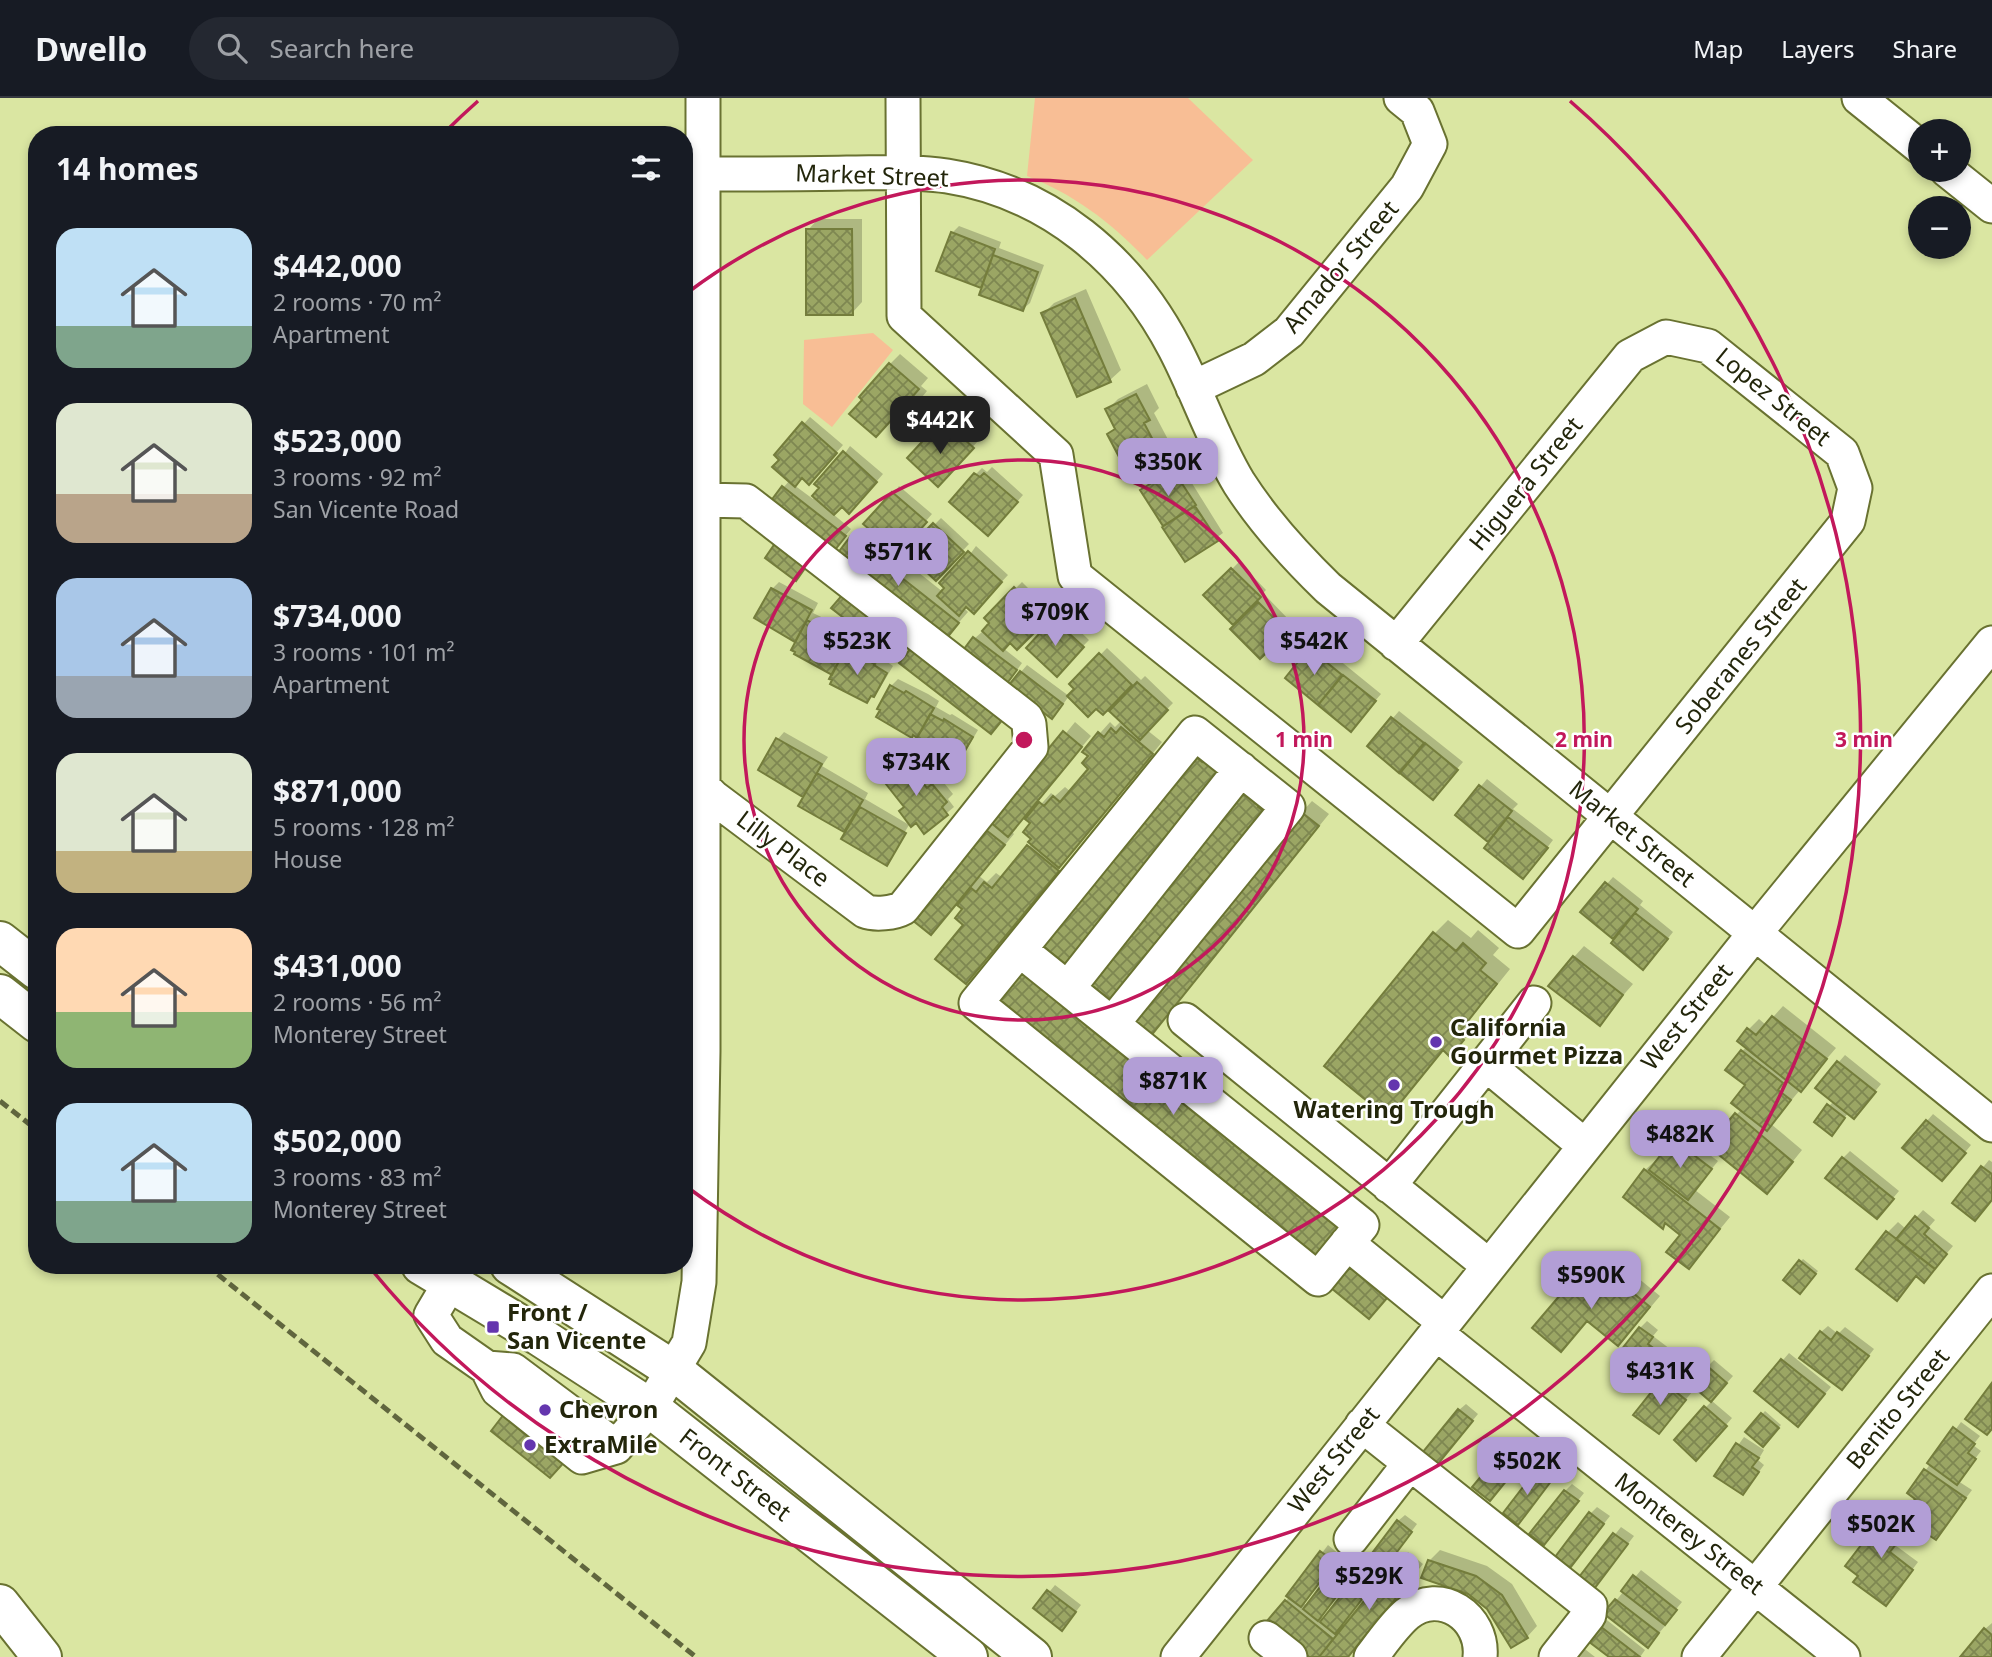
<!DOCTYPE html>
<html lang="en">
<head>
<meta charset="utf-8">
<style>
	body { margin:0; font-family:"Noto Sans",sans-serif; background:#242831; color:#f1f3f6; height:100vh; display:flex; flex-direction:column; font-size:26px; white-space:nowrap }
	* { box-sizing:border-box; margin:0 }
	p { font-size:23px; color:#9ea1a6 }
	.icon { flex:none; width:38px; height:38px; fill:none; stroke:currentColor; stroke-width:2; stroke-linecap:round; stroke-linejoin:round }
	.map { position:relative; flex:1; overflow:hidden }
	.drawer { position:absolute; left:28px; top:28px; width:665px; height:1148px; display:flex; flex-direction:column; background:#171b24; border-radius:28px; box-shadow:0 4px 10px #0003 }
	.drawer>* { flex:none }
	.fabs { position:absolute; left:1908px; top:21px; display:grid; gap:14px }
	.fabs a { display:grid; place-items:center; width:63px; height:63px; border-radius:50%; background:#171b24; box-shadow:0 4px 10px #0003; font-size:35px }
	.price { position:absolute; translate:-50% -60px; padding:0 16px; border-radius:14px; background:#b29ed6; color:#111; font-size:23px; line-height:46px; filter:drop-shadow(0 2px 4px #0008) }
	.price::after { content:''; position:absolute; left:50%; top:42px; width:21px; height:16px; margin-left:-10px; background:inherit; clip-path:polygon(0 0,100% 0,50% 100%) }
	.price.active { background:#222; color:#fff }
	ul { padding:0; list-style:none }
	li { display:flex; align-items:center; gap:21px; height:175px; padding:0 28px }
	li span { display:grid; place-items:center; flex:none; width:196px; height:140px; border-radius:21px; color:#555 }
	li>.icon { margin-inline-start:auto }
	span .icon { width:84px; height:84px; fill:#fffc; stroke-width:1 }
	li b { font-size:30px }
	h2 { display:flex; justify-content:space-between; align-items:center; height:84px; padding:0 28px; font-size:30px }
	header { display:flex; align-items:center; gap:42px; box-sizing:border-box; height:98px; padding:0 35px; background:#171b24; border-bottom:2px solid #363941 }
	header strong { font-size:33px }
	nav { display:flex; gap:38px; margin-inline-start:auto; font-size:24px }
	.search { width:490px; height:63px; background:#242831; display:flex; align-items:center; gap:18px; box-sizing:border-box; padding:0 24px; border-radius:38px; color:#9ea1a6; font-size:26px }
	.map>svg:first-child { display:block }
</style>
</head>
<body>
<header>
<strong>Dwello</strong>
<div class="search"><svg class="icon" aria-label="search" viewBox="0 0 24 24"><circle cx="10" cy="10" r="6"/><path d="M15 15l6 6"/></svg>Search here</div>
<nav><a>Map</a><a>Layers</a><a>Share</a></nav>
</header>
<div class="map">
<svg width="1992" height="1559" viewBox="0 0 1992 1559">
	<defs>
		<pattern id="building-cross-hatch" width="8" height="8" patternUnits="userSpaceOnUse" patternTransform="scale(1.75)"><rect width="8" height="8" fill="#9ba664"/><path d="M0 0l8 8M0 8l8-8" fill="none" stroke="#7e8751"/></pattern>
	</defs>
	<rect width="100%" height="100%" fill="#dae6a2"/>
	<!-- park -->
	<path fill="#f8be95" d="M1035,0h153l65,62 -106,100c-34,-36 -73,-66 -120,-84z
		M873,235l20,17 -61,77 -29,-23 1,-64z"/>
	<!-- shadow -->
	<path fill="#0003" d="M818,121h44v83l-10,11 -44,-83z
		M959,128l42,16 -2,6 45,17 -14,38 -7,6 -40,-22 -45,-17 14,-37z
		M1086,191l35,81 -11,10 -67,-66 11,-11z
		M900,256l28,24 -7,8 6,5 -14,17 -17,5 -6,-49z
		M1147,286l12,24 -5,5 18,34 -10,10 -53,-23 7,-7 -9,-17 11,-11z
		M810,319l33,28 -27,31h-14l-8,9 19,14 37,-53 33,28 -27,31h-14l-9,9 18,15 -11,13 -57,-54 7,-8 -8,-21 -6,-4z
		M961,326l18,16 -41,44 -29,-26 31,-32 10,9z
		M1180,366l43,69 -38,27 -43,-69z
		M992,369l31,28 -28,32 -19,-53 6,-6 5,4z
		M899,388l33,28 -27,31 -14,1 -2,3 54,43 33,-46 32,29 -28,30h-13l-3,3 4,4 -22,25 -95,-99 11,-10 6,5z
		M941,420l28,26 -33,35 -28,-27z
		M1239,464l27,28 -3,3 30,31 -33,33 -24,-32 -30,-30z
		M779,484l39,21 -5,10 29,14 13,8 -5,8 30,14 13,9 -13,22 -13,13 -70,-59 -40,-25 15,-28z
		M1022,484l30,30 -35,35 -7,-6 -7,7 19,15 -10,14 -38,-38 18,-16 -6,-5z
		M1061,515l28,27 -33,34 -28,-26z
		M1317,544l64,52 -30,35 -64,-51z
		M1107,550l34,32 4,-4 28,27 -26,27 15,12 -196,240 -1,-73 -8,-6 30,-72 88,-109 16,14 -80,95 3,3 -35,42 8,6 9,-9 7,5 29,-35 1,-20 -5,-4 23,-26 4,3 10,-9 6,5 19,-24v-12l-6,-5 26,-29 5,5 7,-7 -11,-10 6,-10 -40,-11 -5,-5z
		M1027,567l42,31 -10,14 -38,-38z
		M898,581l30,15 11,7 -3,6 14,8 2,-1 26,16 -13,22 -14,14 -31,-29 -29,-51z
		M1399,613l64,51 -30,35 -64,-51z
		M784,634l44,25 -6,9 46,27 -3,6 46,27 -2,-1 -20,33h3l-5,5 -40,-31 -46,-27 5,-9 -46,-26 18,-31z
		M913,657l22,27 5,-4 13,16 -5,5 6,8 -29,24 -34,-58z
		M1487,681l31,25 -5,5 40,31 -23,30 -73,-55z
		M1312,703l17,13 -179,220 152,-222z
		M1613,779l30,24 -3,4 33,27 -23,29 -34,-22 -33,-27z
		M1448,822l23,18 7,-8 21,18 -6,7 17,14 -41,51 8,5 -13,15 -14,14 -6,-5 -57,67 47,-182z
		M1584,848l49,38 -34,39 -25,-66z
		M1783,908l53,42 -65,76 31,26 -25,31 -41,-66 6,-6 5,-24 -5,-34 5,-4 1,-17 11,-11 7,6z
		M1845,957l36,29 -21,26 -11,2 -15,19 -5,-25 5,-5 -17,-14z
		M1933,1016l38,31 -22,27 -22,-51z
		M1681,1036l37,27 -23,29 35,27 -41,50 -6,-33 -16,-12 -4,4 -18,-56 11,-10 2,1z
		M1850,1053l49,40 -16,19 -40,-52z
		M1989,1062l3,2v37l-38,4z
		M1923,1112l12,10 -6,7 24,19 -29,34 -7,-5 -20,24 -10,-66 11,-11 8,7z
		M1596,1159l23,20 8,-8 33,27 -32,38 -40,-14 -53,8z
		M1803,1161l15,12 -15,18 -18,-10z
		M1356,1162l36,30 -16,20 -27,-43z
		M1647,1223l11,9 -5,6 21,16 -19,24 -15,-48z
		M1828,1228l10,8 7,-7 29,22 -25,32 -28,-49z
		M1789,1255l42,34 -27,31 -47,-27z
		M1714,1262l19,16 -15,17 -11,-26z
		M1669,1277l23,17 -27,33 -3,-44z
		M1712,1303l20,17 -29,34 2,-44z
		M1466,1306l12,10 -35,42 16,-46z
		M1765,1313l16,14 -18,20 -16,-13z
		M1961,1324l19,14 -7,9 8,6 -23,30 14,9 -36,48 -23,-16 -18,23 23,17 -26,35 -44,-31 48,-62 11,9 10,-15 -8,-5z
		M1744,1339l20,13 -6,10 6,5 -21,28 -26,-18z
		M1516,1341l15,12 -35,41 13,-47z
		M1545,1366l12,9 -33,43 14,-46z
		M1572,1386l12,9 -40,50 21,-52z
		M1597,1409l13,9 -34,43 14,-45z
		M1405,1417l12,9 -33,44 14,-47z
		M1621,1429l13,9 -34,44 -19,-3z
		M1328,1447l12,10 -37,47 4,4 38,-47 12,10 -37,47 4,4 39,-48 12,10 -38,48 3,3 68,-81 15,12 -75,93h-36l-26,-56z
		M1440,1452l47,16 25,18 25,42 -10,11 -39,-29 -59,-47z
		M1641,1472l41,32 -19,23 2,1 -11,13 -48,-26z
		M1055,1487l26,20 -13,17 -32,-14z
		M1603,1519l42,33 -5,7h-28l-26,-20z
		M1992,1525v34h-30l23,-28z
		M1581,1548l14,11h-25z"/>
	<!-- building -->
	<path fill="url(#building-cross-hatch)" stroke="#747d3c" stroke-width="2" d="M806,131h46l1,86h-47z
		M951,134l44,17 -14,39 -45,-17z
		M993,157l45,17 -15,39 -44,-16z
		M1075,200l36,84 -34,15 -36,-84z
		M889,265l30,26 -7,8 6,6 -15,18 -7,-6 -20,22 -27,-23 13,-14 -3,-3z
		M1136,296l14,26 -6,3 19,36 -34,17 -22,-42 8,-5 -10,-20z
		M802,324l35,31 -28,32 -7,-7 -7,9 -23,-20 7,-7 -5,-5z
		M953,331l21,19 -36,39 -31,-29 25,-27 10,10z
		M843,353l34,31 -28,32 -7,-7 -8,8 -22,-19 7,-8 -5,-4z
		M1173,372l23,35 -33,21 -23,-36z
		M974,375l6,4 4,-4 34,29 -30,34 -39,-34z
		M782,388l64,50 -12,15 -64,-49z
		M892,394l35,30 -29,32 -7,-6 -7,8 -23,-19 8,-8 -6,-5z
		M1195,408l23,35 -33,21 -23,-35z
		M933,425l31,29 -28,29 -31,-29z
		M850,439l109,86 -13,16 -109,-85z
		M776,444l32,22 -12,17 -31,-23z
		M968,453l34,31 -28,32 -8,-7 -7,9 -22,-20 7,-8 -5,-5z
		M1231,470l30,29 -28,28 -30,-30z
		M1014,489l33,33 -30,30 -7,-7 -7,8 -21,-20 7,-8 -5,-5z
		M771,490l41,22 -17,32 -41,-24z
		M843,496l61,47 -11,15 -62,-48z
		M1258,504l30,30 -28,27 -30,-30z
		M1053,521l31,28 -27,30 -31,-29z
		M807,522l12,7 1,-2 29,17 -17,33 -38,-21 1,-2 -4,-2z
		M973,539l44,33 -12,16 -44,-33z
		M912,549l92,71 -13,16 -92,-71z
		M1309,550l33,27 -24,30 -33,-27z
		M845,552l30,14 -1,1 13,8 -13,24 -3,-1 -4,7 -37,-19 2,-4 -3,-1z
		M1099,555l33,32 -29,30 -7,-6 -8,8 -21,-21 7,-7 -5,-5z
		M1020,573l43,33 -11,15 -44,-33z
		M1343,577l33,26 -25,31 -33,-27z
		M1137,584l31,28 -28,30 -31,-29z
		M890,587l14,8 2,-2 28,17 -17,30 -4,-3 -1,3 -36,-21 4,-7 -3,-1z
		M930,616l13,7 1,-2 29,18 -14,24 -3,-1 -5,8 -35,-19 2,-4 -4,-2z
		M1391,619l33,26 -25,30 -32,-27z
		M1121,629l32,27 -94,114 -31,-26 3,-3 -8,-7 7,-9 -5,-4 14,-17 5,4 9,-10 7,6 28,-33 -6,-6 6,-7 -6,-4 16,-20 6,5 7,-9 5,5z
		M1063,633l19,16 -74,90 -19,-16z
		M776,640l46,26 -19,33 -45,-27z
		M1425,645l33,27 -25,30 -33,-27z
		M1195,658l7,6 3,-5 21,17 -163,201 -24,-27z
		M906,663l21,27 5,-4 15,18 -5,5 6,8 -24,19 -8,-11 -5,4 -12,-16 5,-4 -22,-28z
		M817,675l46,27 -19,32 -46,-26z
		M1479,687l33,26 -24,31 -33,-27z
		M1243,688l19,15 -4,6 8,6 -157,197 -24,-26z
		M860,709l46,26 -19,33 -46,-27z
		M1300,713l19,15 -169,211 -19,-16z
		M1508,719l40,31 -25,31 -39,-31z
		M986,732l19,15 -74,90 -20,-16z
		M1027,747l32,26 -93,113 -31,-25 28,-34 -8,-7 7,-9 -5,-4 14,-17 5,4 8,-10 8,6z
		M1605,784l33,27 -25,30 -33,-27z
		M1635,815l33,26 -25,31 -32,-27z
		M1433,834l23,19 7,-8 23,20 -6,7 17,14 -40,51 7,5 -14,17 -7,-7 -55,68 -64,-52z
		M1573,858l50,39 -23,31 -52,-40z
		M1021,872l323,256 -28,35 -319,-260z
		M1772,918l55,43 -26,33 -64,-51 10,-13 9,7z
		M1741,952l42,33 -5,7 13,10 -24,31 -36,-28 14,-18 -20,-15z
		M1837,963l39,31 -22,27 -39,-31z
		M1827,1006l18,14 -13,18 -18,-14z
		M1735,1015l58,49 -26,32 -59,-48z
		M1926,1022l40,33 -24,28 -40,-33z
		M1673,1041l39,30 -24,31 -39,-30z
		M1842,1059l52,42 -17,20 -52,-41z
		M1981,1068l11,8v26l-17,21 -23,-18z
		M1644,1071l76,60 -31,40 -23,-17 14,-17 -15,-12 -2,6 -40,-32z
		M1915,1118l14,12 -5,6 23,20 -12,15 -39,-30z
		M1886,1133l49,38 -11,14 -8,-7 -19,25 -41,-32z
		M1799,1162l17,14 -16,20 -17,-14z
		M1348,1168l39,32 -18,21 -39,-32z
		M1584,1169l24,20 7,-9 35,29 -32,39 -31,-25 -26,31 -29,-24z
		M1639,1229l14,10 -5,7 20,15 -20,26 -34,-26z
		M1820,1233l11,9 6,-8 32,24 -27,34 -43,-32z
		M1781,1261l44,35 -27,33 -44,-36z
		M1706,1267l21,18 -16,19 -21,-18z
		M1661,1282l25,20 -27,34 -26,-19z
		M1991,1286l1,45 -5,6 -22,-16z
		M1704,1308l23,20 -31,35 -22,-21z
		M508,1311l59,50 -17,19 -59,-47z
		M1458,1311l15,12 -36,44 -15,-12z
		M1761,1315l18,15 -16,19 -18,-15z
		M1953,1329l22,17 -7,9 8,6 -19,26 -30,-22z
		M1736,1345l23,15 -7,9 7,5 -16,23 -29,-19z
		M1508,1346l17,14 -35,43 -18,-14z
		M1537,1371l15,11 -34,45 -15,-12z
		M1924,1371l42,29 -30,42 -34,-23 13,-18 -8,-6z
		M1564,1392l15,11 -35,44 -15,-11z
		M1888,1412l22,16 -20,26 23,18 -27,36 -33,-24 5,-6 -13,-10z
		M1589,1414l15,12 -34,44 -15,-11z
		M1397,1422l15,12 -34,45 -15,-12z
		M1613,1435l15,11 -34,45 -15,-12z
		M1320,1453l15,11 -34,45 -15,-11z
		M1428,1462l48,16 26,19 26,43 -17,10 -24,-39 -19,-15 -47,-16z
		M1396,1463l18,15 -66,81h-29z
		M1337,1467l15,11 -34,45 -15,-12z
		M1633,1477l44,35 -12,15 -44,-34z
		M1355,1480l15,11 -35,45 -15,-12z
		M1047,1492l29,22 -14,19 -29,-23z
		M1615,1501l44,34 -11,15 -45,-35z
		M1285,1502l48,39 -14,18h-10l-43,-35z
		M1596,1525l44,34h-31l-25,-19z
		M1984,1530l8,7v22h-32z"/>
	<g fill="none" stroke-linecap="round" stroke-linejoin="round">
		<defs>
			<path id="minor" d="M903,0l1,218 152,139 19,121 443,355 330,-410 7,-33 -13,-35 -134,-107 -42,-9 -36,19 -234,288
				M1859,0l61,49
				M1947,72l45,36
				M704,76c47,0 95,0 143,-1 33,0 67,-2 100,3 102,16 182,84 228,173 23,44 38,91 64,134 25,39 56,73 89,105l664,537
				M1193,290l61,-29 35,-27 118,-145 23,-43 -13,-33 -16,-13
				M702,688l11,11 152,114c10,4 29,2 38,-3l128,-161 -2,-23 -3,-6 -280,-217 -43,-1
				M1020,852l92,74 176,-217 -93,-74 -219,270 342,276 44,-54 -250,-201
				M1068,890l173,-219
				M1185,922l304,246
				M1486,966l99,82
				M1389,1088l145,-183
				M1347,1145l97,79
				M450,1185l-19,32 16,25 40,28 26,2 103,77 34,-39 39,-65 10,-61 4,-231v-953
				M1436,1235l407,324
				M487,1270l11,22 84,67 34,-10
				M1362,1327l228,181 -1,9 -33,42
				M1351,1441l59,-76
				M1266,1540l24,19
				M1178,1559l577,-724 237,-290
				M1371,1559c11,-14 22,-31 36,-43 33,-27 77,3 73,43
				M1699,1559l293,-366"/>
			<path id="major" d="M0,843l37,29
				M0,896l37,29
				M421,1167l118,71 111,72 318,249
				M510,1167l163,105 359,287"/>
			<path id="highway" d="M0,1506l42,53"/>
		</defs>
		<!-- minor casing -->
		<use href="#minor" stroke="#697231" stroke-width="37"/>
		<!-- major casing -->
		<use href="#major" stroke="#697231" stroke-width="42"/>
		<!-- highway casing -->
		<use href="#highway" stroke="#697231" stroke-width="42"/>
		<!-- minor -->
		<use href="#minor" stroke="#fff" stroke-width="33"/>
		<!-- major -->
		<use href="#major" stroke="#fff" stroke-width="38"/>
		<!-- highway -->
		<use href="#highway" stroke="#fff" stroke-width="38"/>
		<!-- rail -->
		<path stroke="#60663e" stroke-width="5" stroke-dasharray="10 5" stroke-linecap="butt" d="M0,1003l37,29
			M206,1167l490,392"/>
	</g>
	<!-- distance rings -->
	<g fill="none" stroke="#c2185b" stroke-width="3.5">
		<circle cx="1024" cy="642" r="280"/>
		<path d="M687 195A560 560 0 1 1 687 1089"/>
		<path d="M446 33A840 840 0 0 1 478 3M1570 3A840 840 0 1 1 371 1171"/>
	</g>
	<!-- markers -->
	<g fill="#6436ae" stroke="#fff" stroke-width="2.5">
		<circle cx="1436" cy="944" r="7"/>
		<circle cx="1394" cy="987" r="7"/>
		<rect x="486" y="1222" width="14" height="14" rx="3.5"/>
		<circle cx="545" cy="1312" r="7"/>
		<circle cx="530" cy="1347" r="7"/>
	</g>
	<g text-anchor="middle" stroke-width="5" stroke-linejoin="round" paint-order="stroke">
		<!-- street labels -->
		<g font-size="24" fill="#23260b" stroke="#fff">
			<text transform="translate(872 78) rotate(2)" y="8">Market Street</text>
			<text transform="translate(1341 169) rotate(-50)" y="8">Amador Street</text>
			<text transform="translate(1773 299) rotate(39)" y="8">Lopez Street</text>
			<text transform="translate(1526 386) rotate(-51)" y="8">Higuera Street</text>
			<text transform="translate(1741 558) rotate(-51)" y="8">Soberanes Street</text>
			<text transform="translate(1632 736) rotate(39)" y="8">Market Street</text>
			<text transform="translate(783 751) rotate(37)" y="8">Lilly Place</text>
			<text transform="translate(1687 919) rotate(-51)" y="8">West Street</text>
			<text transform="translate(1898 1311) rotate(-51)" y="8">Benito Street</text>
			<text transform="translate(1334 1362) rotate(-51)" y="8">West Street</text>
			<text transform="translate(735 1377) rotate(38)" y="8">Front Street</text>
			<text transform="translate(1689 1436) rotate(38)" y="8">Monterey Street</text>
		</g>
		<!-- poi labels -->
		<g font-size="24" font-weight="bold" fill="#23260b" stroke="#fff" text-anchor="start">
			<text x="1450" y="938">California<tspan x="1450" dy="28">Gourmet Pizza</tspan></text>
			<text x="1394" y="1020" text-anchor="middle">Watering Trough</text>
			<text x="507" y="1223">Front /<tspan x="507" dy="28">San Vicente</tspan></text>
			<text x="559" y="1320">Chevron</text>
			<text x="544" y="1355">ExtraMile</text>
		</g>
	</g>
	<circle cx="1024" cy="642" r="10" fill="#c2185b" stroke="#fff" stroke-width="3.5"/>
	<g font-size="21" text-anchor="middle" font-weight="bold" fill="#c2185b" stroke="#fff" stroke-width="5" stroke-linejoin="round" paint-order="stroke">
		<text x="1304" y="649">1 min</text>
		<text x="1584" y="649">2 min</text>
		<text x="1864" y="649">3 min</text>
	</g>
</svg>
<div class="fabs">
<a>+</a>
<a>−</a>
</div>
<b class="price active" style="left:940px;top:358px">$442K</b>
<b class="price" style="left:1168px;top:400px">$350K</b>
<b class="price" style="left:898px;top:490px">$571K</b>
<b class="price" style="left:1055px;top:550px">$709K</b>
<b class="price" style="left:857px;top:579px">$523K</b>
<b class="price" style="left:1314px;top:579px">$542K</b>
<b class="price" style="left:916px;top:700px">$734K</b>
<b class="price" style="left:1173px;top:1019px">$871K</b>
<b class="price" style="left:1680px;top:1072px">$482K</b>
<b class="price" style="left:1591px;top:1213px">$590K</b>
<b class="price" style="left:1660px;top:1309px">$431K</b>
<b class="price" style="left:1527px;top:1399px">$502K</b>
<b class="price" style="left:1881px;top:1462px">$502K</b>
<b class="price" style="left:1369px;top:1514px">$529K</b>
<section class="drawer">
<h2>14 homes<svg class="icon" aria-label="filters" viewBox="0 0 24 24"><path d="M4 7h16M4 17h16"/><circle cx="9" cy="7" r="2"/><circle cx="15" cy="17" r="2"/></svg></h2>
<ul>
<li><span style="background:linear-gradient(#bfe0f5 70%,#7fa58c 0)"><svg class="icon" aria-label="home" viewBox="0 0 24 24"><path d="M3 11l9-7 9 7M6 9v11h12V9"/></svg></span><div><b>$442,000</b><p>2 rooms · 70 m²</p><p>Apartment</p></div></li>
<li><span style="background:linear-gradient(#dfe7d0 65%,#b9a48a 0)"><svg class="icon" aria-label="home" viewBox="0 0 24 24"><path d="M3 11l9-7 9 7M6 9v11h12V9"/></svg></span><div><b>$523,000</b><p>3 rooms · 92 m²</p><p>San Vicente Road</p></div></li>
<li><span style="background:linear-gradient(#a9c7e8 70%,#9aa5b1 0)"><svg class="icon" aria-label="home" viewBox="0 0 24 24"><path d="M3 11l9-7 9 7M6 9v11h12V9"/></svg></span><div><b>$734,000</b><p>3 rooms · 101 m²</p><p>Apartment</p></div></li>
<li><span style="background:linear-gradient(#dfe7d0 70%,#c2b280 0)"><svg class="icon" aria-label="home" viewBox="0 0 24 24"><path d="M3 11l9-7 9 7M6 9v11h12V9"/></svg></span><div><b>$871,000</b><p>5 rooms · 128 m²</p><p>House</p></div></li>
<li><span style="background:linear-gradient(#ffd9b3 60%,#8fb573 0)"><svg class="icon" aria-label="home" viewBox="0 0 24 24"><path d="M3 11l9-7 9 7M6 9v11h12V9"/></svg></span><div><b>$431,000</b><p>2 rooms · 56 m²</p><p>Monterey Street</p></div></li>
<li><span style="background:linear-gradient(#bfe0f5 70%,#7fa58c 0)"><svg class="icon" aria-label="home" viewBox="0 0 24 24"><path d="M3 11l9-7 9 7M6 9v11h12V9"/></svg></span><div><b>$502,000</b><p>3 rooms · 83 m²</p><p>Monterey Street</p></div></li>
</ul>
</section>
</div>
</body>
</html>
